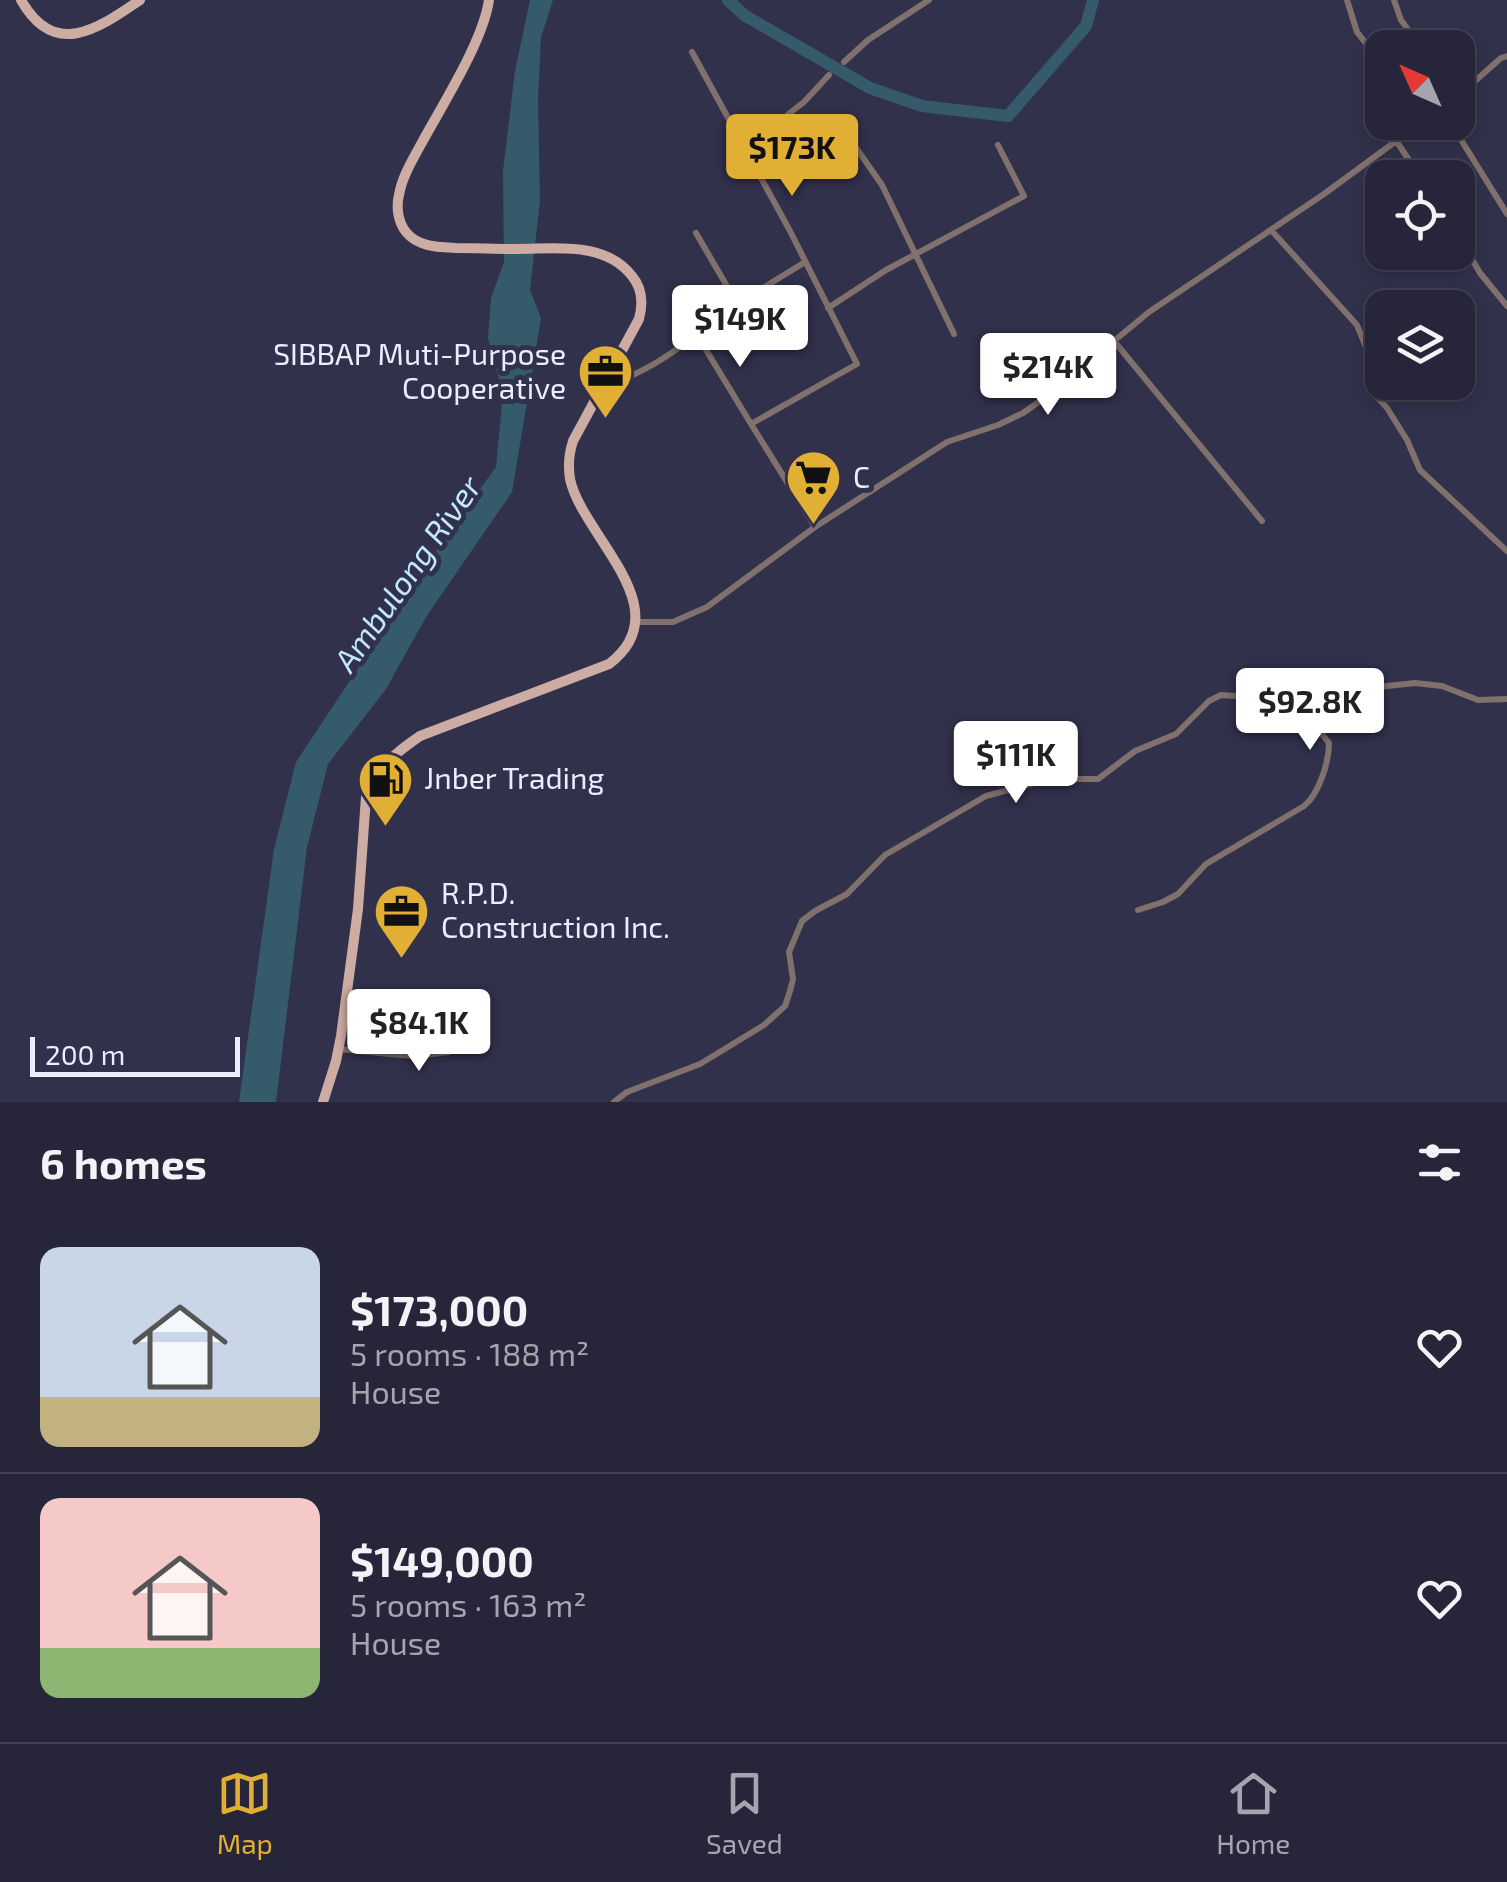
<!DOCTYPE html>
<html lang="en">
<head>
<meta charset="utf-8">
<style>
	body { margin:0; font-family:"Exo 2",sans-serif; background:#2e2d41; color:#f1f3f6; height:100vh; display:flex; flex-direction:column; font-size:38px; white-space:nowrap }
	* { box-sizing:border-box; margin:0 }
	p { font-size:32px; color:#a4a5ae }
	.icon { flex:none; width:55px; height:55px; fill:none; stroke:currentColor; stroke-width:2; stroke-linecap:round; stroke-linejoin:round }
	.map { position:relative; height:1102px; overflow:hidden }
	.drawer { display:flex; flex-direction:column; background:#262539; flex:1 }
	.drawer>* { flex:none }
	.needle { width:65px; rotate:315deg }
	.controls { position:absolute; left:1365px; top:30px; display:grid; gap:20px }
	.controls a { display:grid; place-items:center; width:110px; height:110px; border-radius:20px; background:#262539; box-shadow:0 5px 15px #0003,0 0 0 2px #424253; font-size:50px }
	.scale { position:absolute; left:30px; bottom:25px; width:210px; box-sizing:border-box; padding-left:10px; border:5px solid #ebecfe; border-top:0; font-size:28px; line-height:35px; white-space:nowrap; color:#ebecfe; -webkit-text-stroke:8px #32314c; paint-order:stroke }
	.price { position:absolute; translate:-50% -85px; padding:0 22px; border-radius:10px; background:#fff; color:#222; font-size:32px; line-height:65px; filter:drop-shadow(0 2px 5px #0008) }
	.price::after { content:''; position:absolute; left:50%; top:60px; width:30px; height:22px; margin-left:-15px; background:inherit; clip-path:polygon(0 0,100% 0,50% 100%) }
	.price.selected { background:#e1af34; color:#111 }
	ul { padding:0; list-style:none }
	li { display:flex; align-items:center; gap:30px; height:250px; padding:0 40px }
	li+li { border-top:2px solid #424253 }
	li span { display:grid; place-items:center; flex:none; width:280px; height:200px; border-radius:20px; color:#555 }
	li>.icon { margin-inline-start:auto }
	span .icon { width:120px; height:120px; fill:#fffc; stroke-width:1 }
	li b { font-size:42px }
	h2 { display:flex; justify-content:space-between; align-items:center; height:120px; padding:0 40px; font-size:42px }
	.menu { display:flex; justify-content:space-around; align-items:center; height:140px; border-top:2px solid #424253; background:#262539; font-size:28px; color:#a4a5ae }
	.menu a { display:grid; justify-items:center; gap:5px }
	.menu .selected { color:#e1af34 }
	.map>svg:first-child { display:block }
</style>
</head>
<body>
<div class="map">
<svg width="1507" height="1102" viewBox="0 0 1507 1102">
	<rect width="100%" height="100%" fill="#32314c"/>
	<!-- water -->
	<path fill="#355b6b" d="M530,0h23l-12,37 -3,63 2,100 -10,90 11,28 -29,174 -86,125 -40,72 -58,75 -21,83 -31,255h-37l35,-253 22,-87 151,-228 49,-67 7,-74 -15,-55 3,-40 13,-36 -1,-91 12,-100z"/>
	<g fill="none" stroke-linecap="round" stroke-linejoin="round">
		<!-- river -->
		<path stroke="#355b6b" stroke-width="12" d="M728,0l16,15 126,73 52,18 86,10 78,-90 7,-26"/>
		<!-- street -->
		<path stroke="#81716d" stroke-width="6" d="M1347,0l10,32 25,32
			M1394,0l7,20 21,28
			M692,52l98,179 67,133 -106,60 64,103
			M844,62l24,-22 61,-40
			M1458,96l43,-38 6,-2
			M1450,122l57,92
			M845,132l37,53 72,149
			M1397,142l24,36
			M744,149l60,-47 25,-27
			M1271,230l86,95 11,27 3,38 16,18 20,32 13,30 87,81
			M696,233l42,72
			M1458,235l22,38 27,33
			M828,308l58,-38 138,-74 -26,-51
			M697,335l54,89
			M1114,341l148,180
			M603,384c45,-6 98,-54 136,-80 21,-15 44,-28 66,-42
			M636,622h37l34,-15 108,-80 132,-85 51,-17 25,-12 61,-43 30,-29 35,-29 175,-118 98,-72
			M1138,910l25,-8 15,-8 28,-30 98,-58c15,-12 25,-44 25,-63l-8,-10 -29,-19 -13,-15
			M339,1049l50,5 14,-32
			M389,1054l26,2 34,-4
			M614,1102l13,-10 73,-28 64,-39 21,-19 5,-15 3,-12 -4,-27 13,-31 13,-10 32,-17 38,-39 101,-59 52,-14 21,-3h39l37,-28 41,-17 33,-33 12,-6 58,4 37,-1 44,-9 55,-6 27,3 36,14 29,-1"/>
		<!-- primary -->
		<path stroke="#cdaca3" stroke-width="10" d="M21,0c34,60 78,28 119,0
			M323,1102l13,-41 5,-25 17,-127 8,-112c11,-29 29,-44 54,-61l189,-72c73,-55 -27,-128 -39,-185 -2,-13 -1,-26 3,-38l66,-122c4,-15 4,-30 -7,-43 -27,-35 -76,-27 -115,-27 -20,0 -41,-1 -61,-1 -18,-1 -38,-1 -50,-16 -8,-10 -10,-25 -7,-37 3,-18 13,-34 21,-49 21,-39 63,-104 69,-146"/>
	</g>
	<!-- icons -->
	<defs>
		<symbol id="office-pin" viewBox="-11 -11 22 30"><path d="M0 17L-7.5 6A9.5 9.5 0 1 1 7.5 6Z" fill="#e1af34" stroke="#32314c"/><path d="M-6-3h4V-5.5h4V-3h4V5H-6ZM-1-4.5V-3h2v-1.5ZM-6 0V1H6V0Z" fill="#111"/></symbol>
		<symbol id="supermarket-pin" viewBox="-11 -11 22 30"><path d="M0 17L-7.5 6A9.5 9.5 0 1 1 7.5 6Z" fill="#e1af34" stroke="#32314c"/><path d="M-6-5.5h2.5l.6 2H6L4.5 2H-2.5L-4.4-4H-6ZM-1.5 3.2a1.3 1.3 0 1 0 .1 0ZM3 3.2a1.3 1.3 0 1 0 .1 0Z" fill="#111"/></symbol>
		<symbol id="fuel-pin" viewBox="-11 -11 22 30"><path d="M0 17L-7.5 6A9.5 9.5 0 1 1 7.5 6Z" fill="#e1af34" stroke="#32314c"/><path d="M-5.5-6h7V0h2V4h1.3V-2.5L3-4.5l.8-.8L6-3V5H2.5V1h-1V6h-7ZM-4.2-4.7v3.2H.2V-4.7Z" fill="#111"/></symbol>
	</defs>
	<g fill-rule="evenodd">
		<use href="#office-pin" x="574" y="340" width="63" height="86"/>
		<use href="#supermarket-pin" x="782" y="446" width="63" height="86"/>
		<use href="#fuel-pin" x="354" y="748" width="63" height="86"/>
		<use href="#office-pin" x="370" y="880" width="63" height="86"/>
	</g>
	<g text-anchor="middle" stroke-width="10" stroke-linejoin="round" paint-order="stroke">
		<!-- poi labels -->
		<g font-size="30" fill="#ebecfe" stroke="#32314c" text-anchor="start">
			<text x="566" y="365" text-anchor="end">SIBBAP Muti-Purpose<tspan x="566" dy="34">Cooperative</tspan></text>
			<text x="853" y="488">C</text>
			<text x="424" y="789">Jnber Trading</text>
			<text x="441" y="904">R.P.D.<tspan x="441" dy="34">Construction Inc.</tspan></text>
		</g>
		<!-- water labels -->
		<g font-size="32" font-style="italic" fill="#c1e9fb" stroke="#32314c">
			<text transform="translate(408 574) rotate(-55)" y="11">Ambulong River</text>
		</g>
	</g>
</svg>
<div class="controls">
<a><svg class="needle" viewBox="-14 -14 28 28"><path d="M0-13l5 13h-10z" fill="#e53935"/><path d="M0 13l5-13h-10z" fill="#a4a5ae"/></svg></a>
<a><svg class="icon" aria-label="locate" viewBox="0 0 24 24"><circle cx="12" cy="12" r="6"/><path d="M12 2v4M12 18v4M2 12h4M18 12h4"/></svg></a>
<a><svg class="icon" aria-label="layers" viewBox="0 0 24 24"><path d="M12 4l9 5-9 5-9-5zM3 14l9 5 9-5"/></svg></a>
</div>
<div class="scale">200 m</div>
<b class="price selected" style="left:792px;top:199px">$173K</b>
<b class="price" style="left:740px;top:370px">$149K</b>
<b class="price" style="left:1048px;top:418px">$214K</b>
<b class="price" style="left:1310px;top:753px">$92.8K</b>
<b class="price" style="left:1016px;top:806px">$111K</b>
<b class="price" style="left:419px;top:1074px">$84.1K</b>
</div>
<section class="drawer">
<h2>6 homes<svg class="icon" aria-label="filters" viewBox="0 0 24 24"><path d="M4 7h16M4 17h16"/><circle cx="9" cy="7" r="2"/><circle cx="15" cy="17" r="2"/></svg></h2>
<ul>
<li><span style="background:linear-gradient(#c9d6e8 75%,#c2b280 0)"><svg class="icon" aria-label="home" viewBox="0 0 24 24"><path d="M3 11l9-7 9 7M6 9v11h12V9"/></svg></span><div><b>$173,000</b><p>5 rooms · 188 m²</p><p>House</p></div><svg class="icon" aria-label="heart" viewBox="0 0 24 24"><path d="M12 20l-8-8c-3-5 5-10 8-4 3-6 11-1 8 4z"/></svg></li>
<li><span style="background:linear-gradient(#f6c9c9 75%,#8fb573 0)"><svg class="icon" aria-label="home" viewBox="0 0 24 24"><path d="M3 11l9-7 9 7M6 9v11h12V9"/></svg></span><div><b>$149,000</b><p>5 rooms · 163 m²</p><p>House</p></div><svg class="icon" aria-label="heart" viewBox="0 0 24 24"><path d="M12 20l-8-8c-3-5 5-10 8-4 3-6 11-1 8 4z"/></svg></li>
</ul>
</section>
<nav class="menu">
<a class="selected"><svg class="icon" aria-label="map" viewBox="0 0 24 24"><path d="M3 6l6-2 6 2 6-2v14l-6 2-6-2-6 2zM9 4v14M15 6v14"/></svg>Map</a>
<a><svg class="icon" aria-label="saved" viewBox="0 0 24 24"><path d="M7 4h10v16l-5-4-5 4z"/></svg>Saved</a>
<a><svg class="icon" aria-label="home" viewBox="0 0 24 24"><path d="M3 11l9-7 9 7M6 9v11h12V9"/></svg>Home</a>
</nav>
</body>
</html>
